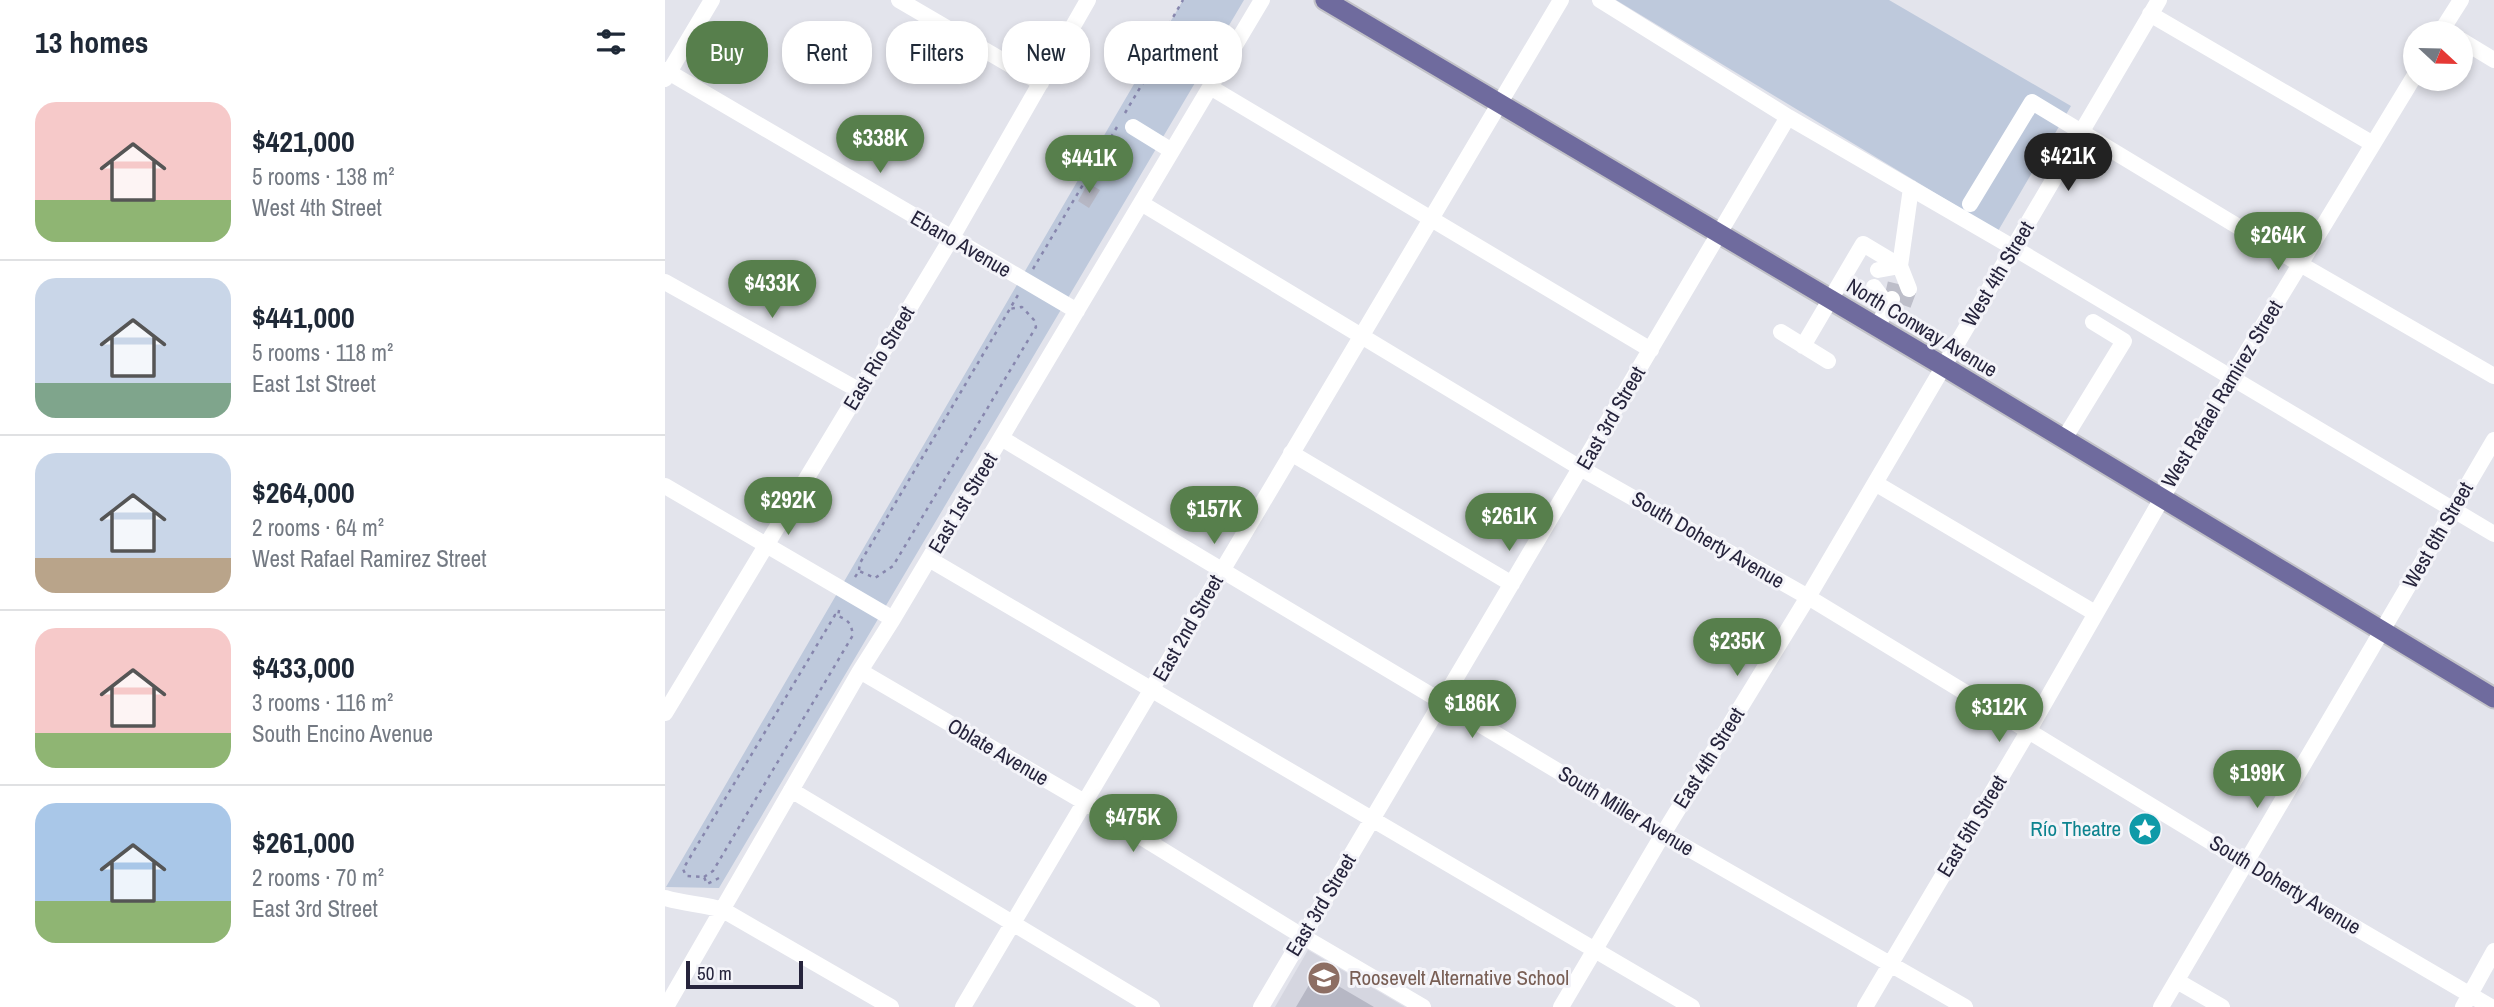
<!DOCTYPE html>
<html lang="en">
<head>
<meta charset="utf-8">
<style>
	body { margin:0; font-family:"Archivo Narrow",sans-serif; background:#f6f6f7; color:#1f2937; height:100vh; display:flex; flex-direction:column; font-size:26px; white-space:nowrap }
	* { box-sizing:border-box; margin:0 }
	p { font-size:23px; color:#747a83 }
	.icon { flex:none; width:38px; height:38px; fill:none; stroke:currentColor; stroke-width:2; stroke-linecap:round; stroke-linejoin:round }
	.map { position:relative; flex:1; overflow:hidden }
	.sheet { display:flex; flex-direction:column; background:#fff; width:665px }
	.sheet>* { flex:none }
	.banner { position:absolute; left:21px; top:21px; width:665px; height:63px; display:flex; gap:14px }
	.needle { width:46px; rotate:112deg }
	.controls { position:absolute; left:1738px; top:21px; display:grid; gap:14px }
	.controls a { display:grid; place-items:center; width:70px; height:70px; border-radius:50%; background:#fff; box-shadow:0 4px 10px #0003; font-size:35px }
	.scale { position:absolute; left:21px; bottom:18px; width:117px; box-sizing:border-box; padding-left:7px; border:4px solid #26243c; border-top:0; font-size:19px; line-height:24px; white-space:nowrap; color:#26243c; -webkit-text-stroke:5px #f4f4f9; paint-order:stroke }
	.price { position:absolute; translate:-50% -60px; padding:0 16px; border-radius:24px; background:#577f4c; color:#fff; font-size:23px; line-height:46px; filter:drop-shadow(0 2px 4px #0008) }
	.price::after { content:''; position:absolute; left:50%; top:42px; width:21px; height:16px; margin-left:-10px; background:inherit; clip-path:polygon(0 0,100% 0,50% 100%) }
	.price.on { background:#222; color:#fff }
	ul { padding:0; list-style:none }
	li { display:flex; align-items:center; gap:21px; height:175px; padding:0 35px }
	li+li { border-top:2px solid #e0e1e3 }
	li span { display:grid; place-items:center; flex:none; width:196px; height:140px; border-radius:21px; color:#555 }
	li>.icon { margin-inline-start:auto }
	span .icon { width:84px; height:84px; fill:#fffc; stroke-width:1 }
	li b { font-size:30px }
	h2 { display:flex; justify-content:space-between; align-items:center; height:84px; padding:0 35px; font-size:30px }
	.pill { padding:0 24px; border-radius:28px; background:#fff; box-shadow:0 4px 10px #0003; font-size:24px; line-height:63px }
	.pill.on { background:#577f4c; color:#fff }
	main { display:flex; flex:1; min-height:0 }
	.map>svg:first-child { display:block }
</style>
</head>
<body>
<main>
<section class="sheet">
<h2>13 homes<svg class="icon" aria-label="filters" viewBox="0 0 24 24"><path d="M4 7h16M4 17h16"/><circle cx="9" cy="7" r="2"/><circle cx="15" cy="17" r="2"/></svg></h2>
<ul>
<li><span style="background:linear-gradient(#f6c9c9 70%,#8fb573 0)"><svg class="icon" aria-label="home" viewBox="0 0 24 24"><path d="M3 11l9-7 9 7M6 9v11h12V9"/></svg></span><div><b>$421,000</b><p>5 rooms · 138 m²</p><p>West 4th Street</p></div></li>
<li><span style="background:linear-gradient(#c9d6e8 75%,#7fa58c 0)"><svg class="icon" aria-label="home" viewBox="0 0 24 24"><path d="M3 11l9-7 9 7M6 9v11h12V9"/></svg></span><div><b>$441,000</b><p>5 rooms · 118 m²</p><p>East 1st Street</p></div></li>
<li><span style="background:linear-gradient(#c9d6e8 75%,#b9a48a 0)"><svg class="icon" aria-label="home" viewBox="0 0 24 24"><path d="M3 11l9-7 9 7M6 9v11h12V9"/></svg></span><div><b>$264,000</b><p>2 rooms · 64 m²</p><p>West Rafael Ramirez Street</p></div></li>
<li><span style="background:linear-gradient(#f6c9c9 75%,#8fb573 0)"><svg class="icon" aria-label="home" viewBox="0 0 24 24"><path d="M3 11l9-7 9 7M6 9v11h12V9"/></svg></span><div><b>$433,000</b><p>3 rooms · 116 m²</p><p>South Encino Avenue</p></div></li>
<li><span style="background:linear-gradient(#a9c7e8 70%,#8fb573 0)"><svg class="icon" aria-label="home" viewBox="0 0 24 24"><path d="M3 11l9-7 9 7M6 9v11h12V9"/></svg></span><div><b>$261,000</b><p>2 rooms · 70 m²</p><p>East 3rd Street</p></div></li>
</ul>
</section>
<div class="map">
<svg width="1829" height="1007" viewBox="0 0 1829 1007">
	<rect width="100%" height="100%" fill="#e3e4ec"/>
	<!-- built -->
	<path fill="#d5d6e0" d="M643,950l97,57h-130z"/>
	<!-- green -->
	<path fill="#bec9dc" d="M518,0h61l-525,888 -53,-1z
		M951,0h273l182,106 -73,125z"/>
	<!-- building -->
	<path fill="#b6b7c4" d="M423,183l12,7 -11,18 -11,-7z
		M651,973l58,34h-78z"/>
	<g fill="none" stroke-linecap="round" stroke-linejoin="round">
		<!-- minor-tunnel -->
		<path stroke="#bdbec9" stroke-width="16" stroke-dasharray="16 8" stroke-linecap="butt" d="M1227,299l4,-17
			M1238,305l6,-16"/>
		<defs>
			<path id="major" d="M660,0l618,366 551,332"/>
		</defs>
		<!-- major casing -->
		<use href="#major" stroke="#c2c2c8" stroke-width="23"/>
		<!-- path -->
		<path stroke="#8786ad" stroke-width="2.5" stroke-dasharray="3.5 5" stroke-linecap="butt" d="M460,113l38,-64 -3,-9 23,-40
			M368,269l84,-142
			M194,570l1,-7 158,-268
			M190,577l4,-6 16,7 18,-12 143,-239 -2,-7 -12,-13 -13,2
			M39,877l9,-6 140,-236c-2,-11 -4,-15 -15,-19
			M54,878l-12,6 -3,-7 -18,-1 -3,-7 152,-254 3,1 2,-11"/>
		<!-- minor -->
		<path stroke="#fff" stroke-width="16" d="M234,0l142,83
			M935,0l188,117 226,131 480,286
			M1485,14l223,130
			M1775,33l21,-33
			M1796,40l33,20
			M0,70l412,241
			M0,79l47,-79
			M545,87l441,263
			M468,127l39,24
			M476,203l441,266 226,128 439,267 244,143
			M1305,204l62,-102 268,162 194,112
			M1235,266l9,23
			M1213,270l22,-4
			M0,282l195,109
			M1209,287l15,20
			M1212,327l15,-28
			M1116,332l47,29
			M1138,346l60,-102 37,22 11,-78
			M336,438l662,396 302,173
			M1399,439l60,-98 -31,-19
			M626,453l221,131
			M1210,483l220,130
			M0,486l228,133
			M264,559l763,448
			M195,671l226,132 216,133 121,71
			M0,713l286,-474 137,-239
			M126,790l361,217
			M0,898c19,6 39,6 58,12l168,97
			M1512,981l45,26
			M1,1007l194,-336 33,-52 369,-619
			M298,1007l598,-1007
			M596,1007l527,-890
			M896,1007l102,-173 145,-237 351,-597
			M1200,1007l164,-277 202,-352 184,-303
			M1496,1007l333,-567
			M1798,1007l31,-56"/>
		<!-- major -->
		<use href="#major" stroke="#6f6b9e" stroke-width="19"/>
	</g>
	<!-- icons -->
	<defs>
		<symbol id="sight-disc" viewBox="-11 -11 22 22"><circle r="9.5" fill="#0f9aa8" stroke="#f4f4f9"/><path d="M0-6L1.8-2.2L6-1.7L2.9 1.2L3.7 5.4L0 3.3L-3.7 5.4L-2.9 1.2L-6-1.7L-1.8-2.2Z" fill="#fff"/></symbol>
		<symbol id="school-disc" viewBox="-11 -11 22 22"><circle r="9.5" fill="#8d6e63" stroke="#f4f4f9"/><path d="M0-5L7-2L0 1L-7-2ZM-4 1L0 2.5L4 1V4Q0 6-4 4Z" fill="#fff"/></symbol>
	</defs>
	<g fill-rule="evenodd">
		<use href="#sight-disc" x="1461" y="810" width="38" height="38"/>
		<use href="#school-disc" x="640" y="959" width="38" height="38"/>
	</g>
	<g text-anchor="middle" stroke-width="6" stroke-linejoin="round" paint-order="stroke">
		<!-- street labels -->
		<g font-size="21" fill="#26243c" stroke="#f4f4f9">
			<text transform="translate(296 244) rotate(30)" y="7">Ebano Avenue</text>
			<text transform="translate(1333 274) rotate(-59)" y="7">West 4th Street</text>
			<text transform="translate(1257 328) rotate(31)" y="7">North Conway Avenue</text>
			<text transform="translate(214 358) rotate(-59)" y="7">East Rio Street</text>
			<text transform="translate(1557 394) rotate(-59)" y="7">West Rafael Ramirez Street</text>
			<text transform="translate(946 418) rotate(-60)" y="7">East 3rd Street</text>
			<text transform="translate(298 503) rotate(-59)" y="7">East 1st Street</text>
			<text transform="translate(1773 535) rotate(-60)" y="7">West 6th Street</text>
			<text transform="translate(1043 540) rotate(30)" y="7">South Doherty Avenue</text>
			<text transform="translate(523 628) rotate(-60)" y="7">East 2nd Street</text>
			<text transform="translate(333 752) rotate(30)" y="7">Oblate Avenue</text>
			<text transform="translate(1044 758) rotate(-58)" y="7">East 4th Street</text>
			<text transform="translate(961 811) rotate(31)" y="7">South Miller Avenue</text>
			<text transform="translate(1307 826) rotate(-59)" y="7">East 5th Street</text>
			<text transform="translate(1620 885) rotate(31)" y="7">South Doherty Avenue</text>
			<text transform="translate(656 905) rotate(-59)" y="7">East 3rd Street</text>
		</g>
		<!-- culture labels -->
		<g font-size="21" fill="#0d838f" stroke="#f4f4f9" text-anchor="end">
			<text x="1456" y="836">Río Theatre</text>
		</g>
		<!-- education labels -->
		<g font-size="21" fill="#785e54" stroke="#f4f4f9" text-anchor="start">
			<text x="684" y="985">Roosevelt Alternative School</text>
		</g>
	</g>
</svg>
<div class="controls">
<a><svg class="needle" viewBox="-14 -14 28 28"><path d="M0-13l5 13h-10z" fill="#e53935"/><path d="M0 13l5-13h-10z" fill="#747a83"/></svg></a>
</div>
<div class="scale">50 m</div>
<b class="price" style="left:215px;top:175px">$338K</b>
<b class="price on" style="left:1403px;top:193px">$421K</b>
<b class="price" style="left:424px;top:195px">$441K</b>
<b class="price" style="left:1613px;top:272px">$264K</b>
<b class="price" style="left:107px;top:320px">$433K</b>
<b class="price" style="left:123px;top:537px">$292K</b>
<b class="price" style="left:549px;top:546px">$157K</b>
<b class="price" style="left:844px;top:553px">$261K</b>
<b class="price" style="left:1072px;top:678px">$235K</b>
<b class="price" style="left:807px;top:740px">$186K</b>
<b class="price" style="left:1334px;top:744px">$312K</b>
<b class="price" style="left:1592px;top:810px">$199K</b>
<b class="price" style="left:468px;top:854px">$475K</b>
<div class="banner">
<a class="pill on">Buy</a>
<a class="pill">Rent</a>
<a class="pill">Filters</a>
<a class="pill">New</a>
<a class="pill">Apartment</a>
</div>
</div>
</main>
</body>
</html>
